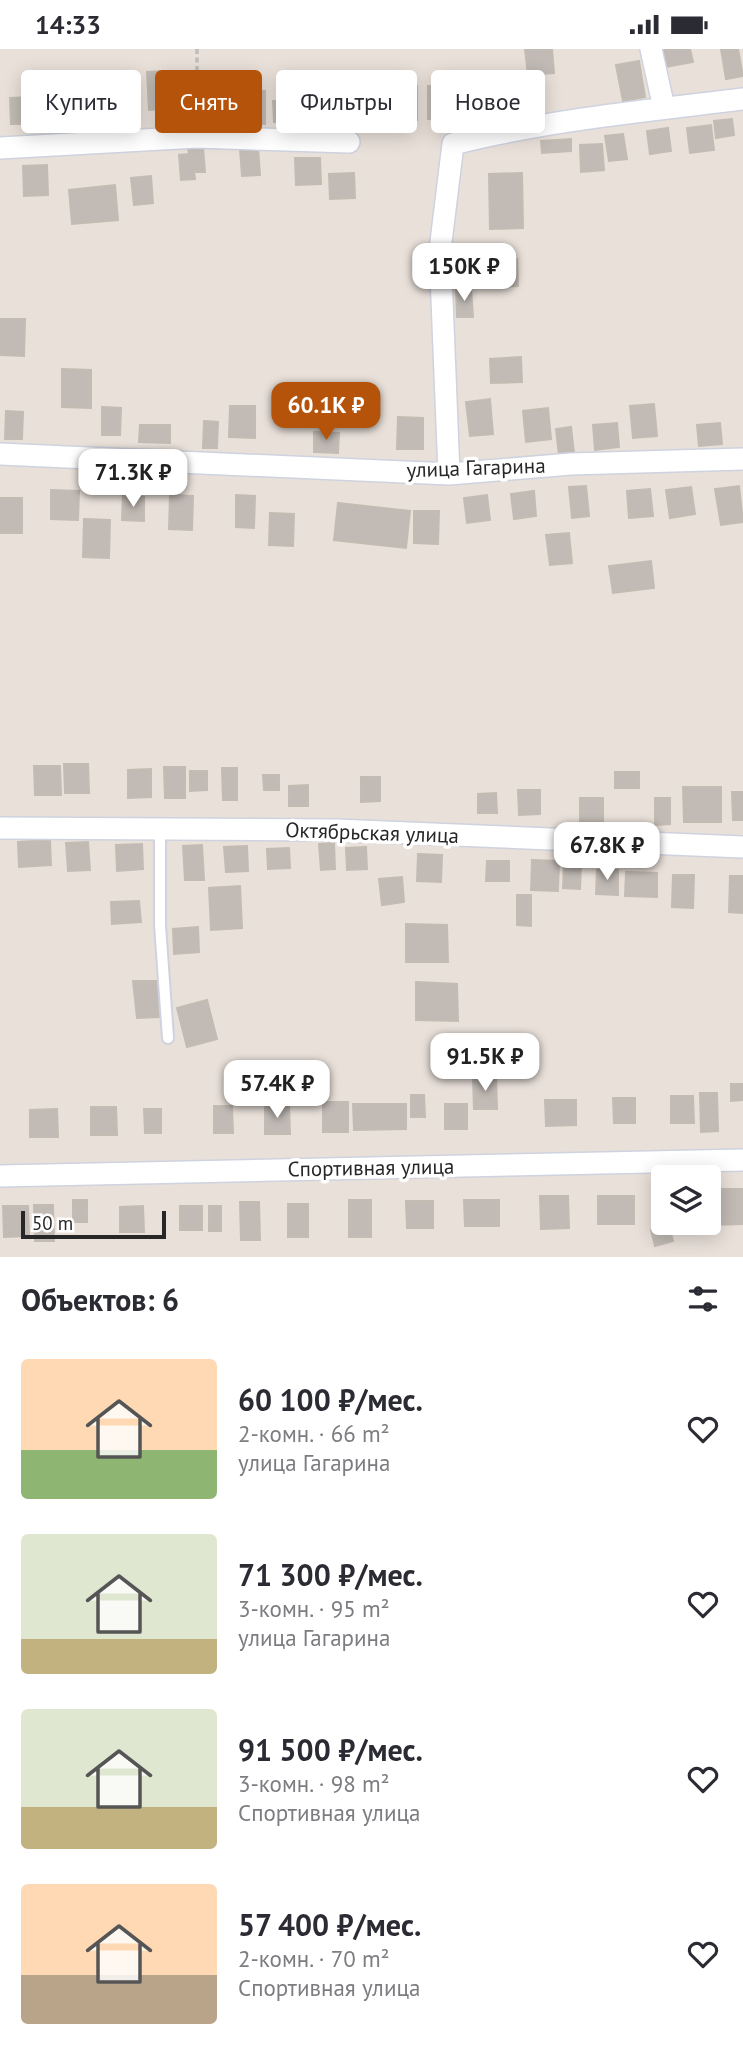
<!DOCTYPE html>
<html lang="ru">
<head>
<meta charset="utf-8">
<style>
	body { margin:0; font-family:"PT Sans",sans-serif; background:#f7f7f7; color:#2b2b33; height:100vh; display:flex; flex-direction:column; font-size:26px; white-space:nowrap }
	* { box-sizing:border-box; margin:0 }
	p { font-size:23px; color:#7c7c81 }
	.icon { flex:none; width:38px; height:38px; fill:none; stroke:currentColor; stroke-width:2; stroke-linecap:round; stroke-linejoin:round }
	.map { position:relative; height:1208px; overflow:hidden }
	.drawer { display:flex; flex-direction:column; background:#fff; flex:1 }
	.drawer>* { flex:none }
	.banner { position:absolute; left:21px; top:21px; width:702px; height:63px; display:flex; gap:14px }
	.tools { position:absolute; left:651px; top:1116px; display:grid; gap:14px }
	.tools a { display:grid; place-items:center; width:70px; height:70px; border-radius:7px; background:#fff; box-shadow:0 4px 18px #0003; font-size:35px }
	.scale { position:absolute; left:21px; bottom:18px; width:145px; box-sizing:border-box; padding-left:7px; border:4px solid #272727; border-top:0; font-size:19px; line-height:24px; white-space:nowrap; color:#272727; -webkit-text-stroke:5px #fff; paint-order:stroke }
	.price { position:absolute; translate:-50% -60px; padding:0 16px; border-radius:14px; background:#fff; color:#222; font-size:23px; line-height:46px; filter:drop-shadow(0 2px 4px #0008) }
	.price::after { content:''; position:absolute; left:50%; top:42px; width:21px; height:16px; margin-left:-10px; background:inherit; clip-path:polygon(0 0,100% 0,50% 100%) }
	.price.selected { background:#b45309; color:#fff }
	ul { padding:0; list-style:none }
	li { display:flex; align-items:center; gap:21px; height:175px; padding:0 21px }
	li span { display:grid; place-items:center; flex:none; width:196px; height:140px; border-radius:7px; color:#555 }
	li>.icon { margin-inline-start:auto }
	span .icon { width:84px; height:84px; fill:#fffc; stroke-width:1 }
	li b { font-size:30px }
	h2 { display:flex; justify-content:space-between; align-items:center; height:84px; padding:0 21px; font-size:30px }
	.chip { padding:0 24px; border-radius:7px; background:#fff; box-shadow:0 4px 18px #0003; font-size:24px; line-height:63px }
	.chip.selected { background:#b45309; color:#fff }
	.status { display:flex; justify-content:space-between; align-items:center; height:49px; padding:0 35px; background:#fff; direction:ltr }
	.status svg { height:19px; fill:currentColor }
	.map>svg:first-child { display:block }
</style>
</head>
<body>
<div class="status"><b>14:33</b><svg viewBox="0 0 49 12"><path d="M0 12V9h3v3zM5 12V6h3v6zM10 12V3h3v9zM15 12V0h3v12zM26 1h20v11H26zM47 4h2v5h-2z"/></svg></div>
<div class="map">
<svg width="743" height="1208" viewBox="0 0 743 1208">
	<rect width="100%" height="100%" fill="#e9e0d9"/>
	<!-- building -->
	<path fill="#c1bab5" stroke="#c3bcb3" stroke-width="2" d="M525,0h27l2,24 -26,2z
		M662,0h28l3,13 -28,5z
		M721,0h17l5,27 -17,3z
		M639,12l6,36 -22,4 -7,-36z
		M165,22l2,38 -18,1 -2,-38z
		M388,37h29v34l-28,-1z
		M428,37h29v33h-29z
		M239,41l26,1v33h-26z
		M33,48l1,27h-23l-1,-26z
		M87,49h23v29h-23z
		M273,52h22l1,21h-22z
		M48,56h25v21h-25z
		M732,70l2,16 -18,3 -2,-17z
		M711,76l3,25 -24,3 -3,-25z
		M668,79l3,23 -21,3 -3,-23z
		M623,85l4,25 -18,2 -4,-25z
		M571,90v12l-29,2 -1,-12z
		M602,95l2,26 -23,2 -1,-27z
		M203,98l2,25h-11l1,7 -14,1 -2,-25 10,-1 -1,-6z
		M258,99l2,27 -18,1 -2,-27z
		M295,109h25l1,26 -25,1z
		M47,116l1,30 -24,1 -1,-30z
		M354,124l1,25 -25,1 -1,-25z
		M522,124l1,55 -33,1 -1,-55z
		M151,127l2,27 -19,2 -3,-27z
		M115,136l3,35 -46,4 -3,-34z
		M517,210l1,27 -26,1 -1,-27z
		M471,240l2,28h-16l-1,-27z
		M0,270h25l-1,37 -24,-1z
		M521,308l1,25 -31,1 -1,-24z
		M62,320l29,1v38l-29,-1z
		M296,349h23v17h-23z
		M490,350l3,35 -23,2 -4,-34z
		M654,355l3,32 -24,2 -3,-32z
		M230,357h25v32l-26,-1z
		M102,358l19,1 -1,27h-18z
		M548,359l3,31 -25,3 -3,-31z
		M6,362l17,1 -1,27h-17z
		M398,368l25,1v31h-26z
		M204,372l14,1 -1,26h-14z
		M617,374l2,24 -24,3 -2,-25z
		M720,374l2,21 -23,2 -2,-21z
		M140,376h30v18l-31,-1z
		M571,378l3,26 -15,2 -3,-26z
		M314,383l25,1 -1,20 -24,-1z
		M586,437l3,30 -17,2 -3,-31z
		M739,437l4,36 -22,3 -6,-36z
		M691,438l4,27 -25,4 -4,-28z
		M650,440l3,27 -24,2 -2,-27z
		M51,441l28,1 -1,29 -27,-1z
		M534,442l2,25 -22,3 -3,-25z
		M170,446l23,1 -1,34 -23,-1z
		M236,446l19,1 -1,32 -18,-1z
		M487,446l3,25 -23,3 -3,-25z
		M123,447l21,1v24l-22,-1z
		M0,449h22v35h-22z
		M338,454l72,8 -4,37 -72,-8z
		M414,462h25l-1,33 -24,-1z
		M270,464l24,1 -1,32 -24,-1z
		M84,470l26,1 -1,38 -26,-1z
		M569,484l3,30 -22,2 -4,-30z
		M651,512l3,27 -41,5 -4,-27z
		M64,715h24l1,29h-24z
		M34,717h26l1,29h-26z
		M164,718h21v31h-20z
		M222,719h15v32h-14z
		M151,720v28l-23,1v-28z
		M190,722h17v19l-17,1z
		M615,723h24v16h-24z
		M263,726h16v15h-15z
		M361,728h19v24l-19,1z
		M308,736v21h-19v-20z
		M683,738h38v35h-37z
		M518,741h22v24l-21,1z
		M732,743h11v28h-10z
		M496,744l1,20h-19v-19z
		M580,749h23v23h-23z
		M655,749h15v26l-15,1z
		M50,791l1,25 -32,2 -1,-25z
		M88,793l2,28 -22,1 -2,-28z
		M334,794l1,26 -14,1 -2,-26z
		M142,795l1,25 -26,2 -1,-26z
		M202,796l2,35h-19l-2,-34z
		M247,797l1,25 -22,1 -2,-25z
		M366,798l1,22 -20,1 -1,-22z
		M289,799l1,20 -22,1 -1,-20z
		M418,805l24,1 -1,27 -24,-1z
		M532,811l27,1 -1,30 -27,-1z
		M487,812h22v20h-23z
		M564,815h17l-1,25 -17,-1z
		M597,821h21v25l-22,-1z
		M626,823l31,1v24l-32,-1z
		M673,826h21l-1,33 -21,-1z
		M730,827h13v37l-14,-1z
		M402,828l2,25 -22,3 -3,-26z
		M240,837l2,42 -31,2 -2,-42z
		M517,846h14v31l-14,-1z
		M139,852l2,21 -29,2 -1,-22z
		M406,875l41,1 1,37h-42z
		M198,878l1,25 -25,2 -1,-25z
		M133,932h25l1,36 -22,1z
		M416,933l41,2 1,37 -42,-1z
		M207,951l10,39 -30,8 -10,-39z
		M473,1028h23l1,32h-23z
		M731,1035h12v16l-12,1z
		M700,1044h17l1,38 -17,1z
		M411,1046h13l1,22h-14z
		M671,1047h22l1,27h-23z
		M613,1049h22v25h-21z
		M545,1051h31v25l-30,1z
		M323,1053h25v30h-25z
		M353,1055h53v25l-52,1z
		M445,1055h22v25h-22z
		M214,1057h18l1,27h-19z
		M265,1057h24l1,28h-25z
		M91,1058h25l1,28h-26z
		M57,1060l1,28h-28v-27z
		M144,1060h17v24h-16z
		M713,1140h30v35l-30,1z
		M540,1147h28l1,32 -28,1z
		M598,1147h36v28h-36z
		M73,1151h14v22h-14z
		M349,1151h22v37h-22z
		M464,1151h35v26h-34z
		M406,1152h27v27h-26z
		M240,1153h19l1,38h-19z
		M288,1155h20v33h-20z
		M34,1156h19l1,36h-19z
		M3,1157h25l1,30 -25,1z
		M143,1157l1,26h-24v-25z
		M180,1157h22v24h-22z
		M209,1157h12v25h-12z
		M669,1177l4,15 -18,5 -4,-16z"/>
	<g fill="none" stroke-linecap="round" stroke-linejoin="round">
		<defs>
			<path id="lane" d="M160,782v94l8,113"/>
			<path id="street" d="M651,0l13,59
				M0,99l197,-11 152,5
				M0,405l449,20 122,-10 172,-5
				M449,425l-9,-224 13,-106c94,-24 193,-33 290,-45
				M0,779l337,2 406,17
				M0,1127l743,-16"/>
		</defs>
		<!-- lane casing -->
		<use href="#lane" stroke="#ced3df" stroke-width="14"/>
		<!-- street casing -->
		<use href="#street" stroke="#ced3df" stroke-width="24"/>
		<!-- path -->
		<path stroke="#bebebe" stroke-width="3.5" stroke-dasharray="5 3.5" stroke-linecap="butt" d="M197,0v68"/>
		<!-- lane -->
		<use href="#lane" stroke="#fff" stroke-width="10"/>
		<!-- street -->
		<use href="#street" stroke="#fff" stroke-width="21"/>
	</g>
	<g text-anchor="middle" stroke-width="7" stroke-linejoin="round" paint-order="stroke">
		<!-- street labels -->
		<g font-size="21" fill="#272727" stroke="#fff">
			<text transform="translate(476 419) rotate(-2)" y="7">улица Гагарина</text>
			<text transform="translate(372 784) rotate(2)" y="7">Октябрьская улица</text>
			<text transform="translate(371 1119) rotate(-1)" y="7">Спортивная улица</text>
		</g>
	</g>
</svg>
<div class="tools">
<a><svg class="icon" aria-label="layers" viewBox="0 0 24 24"><path d="M12 4l9 5-9 5-9-5zM3 14l9 5 9-5"/></svg></a>
</div>
<div class="scale">50 m</div>
<b class="price" style="left:464px;top:254px">150K ₽</b>
<b class="price selected" style="left:326px;top:393px">60.1K ₽</b>
<b class="price" style="left:133px;top:460px">71.3K ₽</b>
<b class="price" style="left:607px;top:833px">67.8K ₽</b>
<b class="price" style="left:485px;top:1044px">91.5K ₽</b>
<b class="price" style="left:277px;top:1071px">57.4K ₽</b>
<div class="banner">
<a class="chip">Купить</a>
<a class="chip selected">Снять</a>
<a class="chip">Фильтры</a>
<a class="chip">Новое</a>
</div>
</div>
<section class="drawer">
<h2>Объектов: 6<svg class="icon" aria-label="filters" viewBox="0 0 24 24"><path d="M4 7h16M4 17h16"/><circle cx="9" cy="7" r="2"/><circle cx="15" cy="17" r="2"/></svg></h2>
<ul>
<li><span style="background:linear-gradient(#ffd9b3 65%,#8fb573 0)"><svg class="icon" aria-label="home" viewBox="0 0 24 24"><path d="M3 11l9-7 9 7M6 9v11h12V9"/></svg></span><div><b>60 100 ₽/мес.</b><p>2-комн. · 66 m²</p><p>улица Гагарина</p></div><svg class="icon" aria-label="heart" viewBox="0 0 24 24"><path d="M12 20l-8-8c-3-5 5-10 8-4 3-6 11-1 8 4z"/></svg></li>
<li><span style="background:linear-gradient(#dfe7d0 75%,#c2b280 0)"><svg class="icon" aria-label="home" viewBox="0 0 24 24"><path d="M3 11l9-7 9 7M6 9v11h12V9"/></svg></span><div><b>71 300 ₽/мес.</b><p>3-комн. · 95 m²</p><p>улица Гагарина</p></div><svg class="icon" aria-label="heart" viewBox="0 0 24 24"><path d="M12 20l-8-8c-3-5 5-10 8-4 3-6 11-1 8 4z"/></svg></li>
<li><span style="background:linear-gradient(#dfe7d0 70%,#c2b280 0)"><svg class="icon" aria-label="home" viewBox="0 0 24 24"><path d="M3 11l9-7 9 7M6 9v11h12V9"/></svg></span><div><b>91 500 ₽/мес.</b><p>3-комн. · 98 m²</p><p>Спортивная улица</p></div><svg class="icon" aria-label="heart" viewBox="0 0 24 24"><path d="M12 20l-8-8c-3-5 5-10 8-4 3-6 11-1 8 4z"/></svg></li>
<li><span style="background:linear-gradient(#ffd9b3 65%,#b9a48a 0)"><svg class="icon" aria-label="home" viewBox="0 0 24 24"><path d="M3 11l9-7 9 7M6 9v11h12V9"/></svg></span><div><b>57 400 ₽/мес.</b><p>2-комн. · 70 m²</p><p>Спортивная улица</p></div><svg class="icon" aria-label="heart" viewBox="0 0 24 24"><path d="M12 20l-8-8c-3-5 5-10 8-4 3-6 11-1 8 4z"/></svg></li>
</ul>
</section>
</body>
</html>
